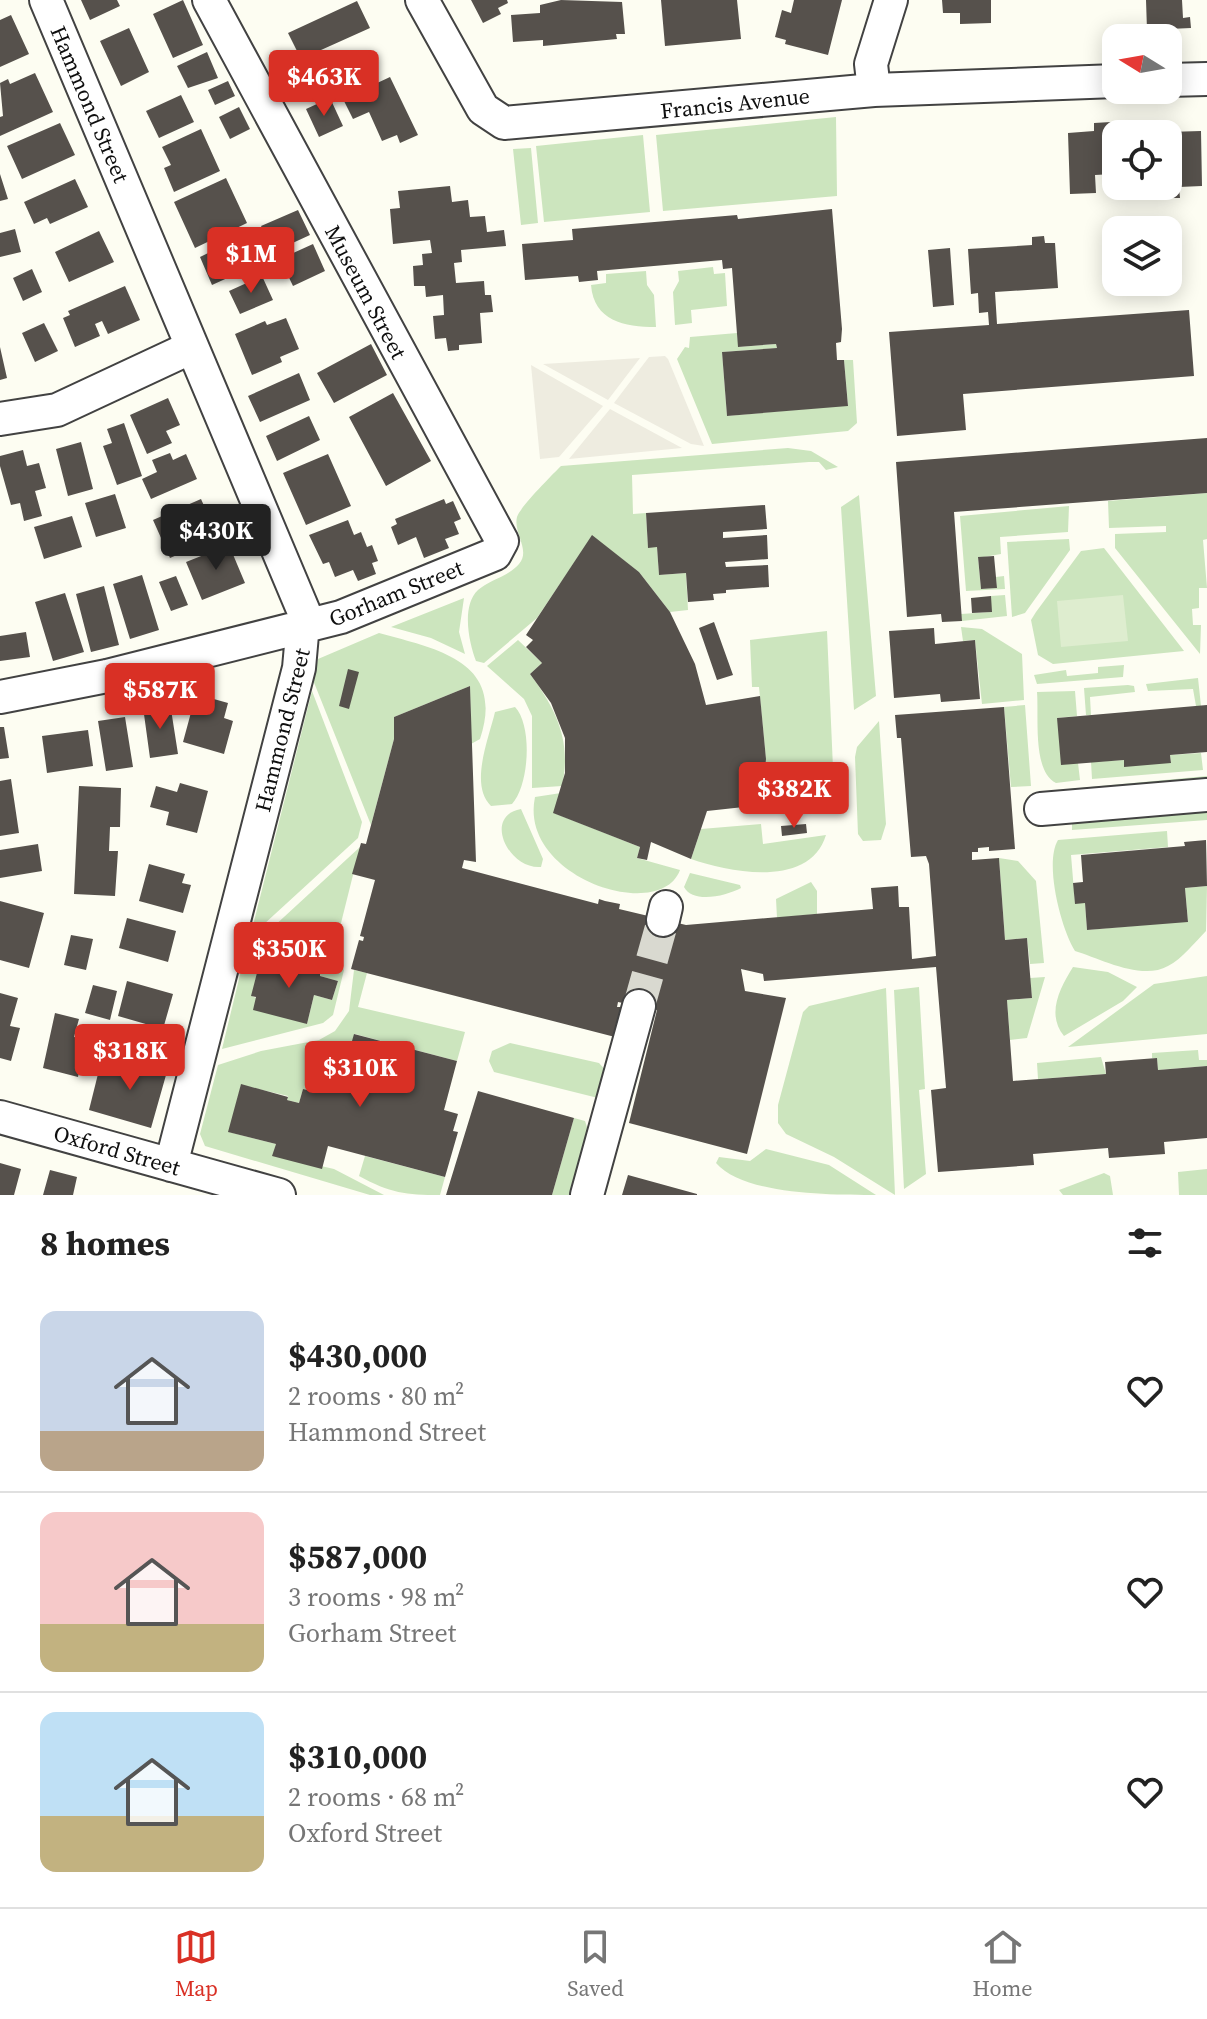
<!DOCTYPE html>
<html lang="en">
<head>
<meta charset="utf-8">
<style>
	body { margin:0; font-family:"Source Serif 4",serif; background:#f2f2f2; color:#222; height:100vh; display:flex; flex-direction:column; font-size:30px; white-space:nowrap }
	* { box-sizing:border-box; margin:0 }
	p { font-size:26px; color:#767676 }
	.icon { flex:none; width:44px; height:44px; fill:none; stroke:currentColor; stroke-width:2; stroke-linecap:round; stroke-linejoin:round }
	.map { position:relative; height:1195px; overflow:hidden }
	.details { display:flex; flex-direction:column; background:#fff; flex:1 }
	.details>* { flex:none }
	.needle { width:52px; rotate:281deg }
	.controls { position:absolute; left:1102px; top:24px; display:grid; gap:16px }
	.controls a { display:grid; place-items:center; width:80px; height:80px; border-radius:16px; background:#fff; box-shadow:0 4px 20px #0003; font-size:40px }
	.price { position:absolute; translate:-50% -68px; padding:0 18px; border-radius:8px; background:#d93025; color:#fff; font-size:26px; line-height:52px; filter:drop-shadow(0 2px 4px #0008) }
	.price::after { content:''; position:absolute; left:50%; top:48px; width:24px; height:18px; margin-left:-12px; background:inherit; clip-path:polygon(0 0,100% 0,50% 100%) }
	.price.selected { background:#222; color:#fff }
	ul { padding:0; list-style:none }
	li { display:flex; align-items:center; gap:24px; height:200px; padding:0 40px }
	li+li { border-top:2px solid #e0e0e0 }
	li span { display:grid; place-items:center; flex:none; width:224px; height:160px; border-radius:16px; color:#555 }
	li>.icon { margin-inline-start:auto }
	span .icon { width:96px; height:96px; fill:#fffc; stroke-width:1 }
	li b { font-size:34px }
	h2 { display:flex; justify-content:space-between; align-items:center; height:96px; padding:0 40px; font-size:34px }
	.dock { display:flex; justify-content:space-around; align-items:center; height:112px; border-top:2px solid #e0e0e0; background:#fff; font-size:22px; color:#767676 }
	.dock a { display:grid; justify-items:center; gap:4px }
	.dock .selected { color:#d93025 }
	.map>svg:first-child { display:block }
</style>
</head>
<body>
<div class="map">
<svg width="1207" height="1195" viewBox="0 0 1207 1195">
	<rect width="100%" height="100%" fill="#fdfdf2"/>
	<!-- green -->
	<path fill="#cce5be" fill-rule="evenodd" d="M836,117l1,79 -174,15 -7,-76z
		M643,135l7,77 -106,10 -8,-76z
		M531,148l7,75 -17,2 -8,-76z
		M713,267l1,7 11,-1 2,33 -36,4 1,13 -17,2 -2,-33 6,-11 -1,-10z
		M646,271l1,14 7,10 2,32c-32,0 -62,-6 -65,-42l15,-2v-9z
		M737,333l2,14 37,-3 1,4 -55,4 5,64 121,-11 -4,-45h9l4,63 -9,8 -136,13 -35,-85 8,-12 4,1 1,-11z
		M788,448l23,3 27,16 -12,3 -7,-8h-10l-177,13 1,39 13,-1 2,34h9l2,28 27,-2 2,37 -18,2 -31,-40 -47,-36 -55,82 -53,45 -8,-2c-7,-18 -15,-55 2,-71 11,-10 31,-14 41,-26 12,-14 -6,-31 -2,-47 3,-10 35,-42 44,-51z
		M1207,493v46l-4,1 4,48h-8v20l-7,1 1,16h8l-1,29 -85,-106v-14l51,-2v-6l-57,2 -1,-27z
		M859,495l17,201 -22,14 -13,-203z
		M1069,506l-1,26 -68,5 1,17 -23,4 3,31 16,-1 -1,-11 8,-1 1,13 -39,2 -6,-75z
		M1069,539l1,11 -45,63 -13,4 -5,-75z
		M1104,548l77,99 3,4 -131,13 -15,-9 -7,-35 5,-8 45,-61z
		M1005,595l2,21 -45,5 -1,-7 30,-2v-16z
		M464,598l-5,34 6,22 -34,-16 -40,-11z
		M961,627l21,2 40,25 2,46 -42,4 -7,-64 -12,1z
		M827,631l6,137 -13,31 -58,9 4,-49 -7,-72h-7l-2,-47z
		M379,633c58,16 127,28 101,106l-9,5 -1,-58 -76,31v22l-23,86 -58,-145 5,-21z
		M518,640l24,23 -12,11c26,35 42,67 32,112l-30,2v-72l-8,-17 -37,-33z
		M1124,665l-1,12 -86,7 -3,-9 32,-5 1,6 31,-3v-6z
		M1198,678l3,28h-5l-3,-17 -45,2 -2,-7z
		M1128,685l6,1 1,6 -45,5 1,18h-5l-2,-27z
		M312,691l50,131 -4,16 -108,99z
		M1075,691l2,25 -20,2 21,45 2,17 -24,3c-24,-12 -17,-66 -19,-91z
		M1025,705l6,81 -20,1 -7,-80z
		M515,707c18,19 14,79 -3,97l-21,2c-22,-21 -2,-68 4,-94z
		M879,721l7,103 -5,16 -18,1 -5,-7 -3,-77 2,-10z
		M1201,753l2,17 -111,9 -1,-17 33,-2v6l47,-4 -1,-7z
		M1207,776v8l-133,10 -5,-5z
		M561,793l-7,20 86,34 -3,11 43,12c-20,54 -162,7 -145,-73z
		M521,809l22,50 -2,8c-32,3 -59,-51 -20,-58z
		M1207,809v11l-135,10v-10z
		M761,824l2,20 63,-9c-16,53 -95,38 -135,24l10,-30z
		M1167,831l1,16 -97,8 4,48h10l2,27 101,-9 -3,-33 22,-2 -1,45c-11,11 -24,28 -38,35 -26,15 -67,-7 -93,-15 -14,-22 -31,-88 -17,-111z
		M360,847l-28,112 -73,-19z
		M999,858l19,3 18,20 8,82 -14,1 -3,-26 -22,2z
		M690,873l50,12 1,3c-15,8 -48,16 -57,-1z
		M811,882l6,9v23l-40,4 -1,-19z
		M251,945l91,22 2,3 -11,45 -10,8 -101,26 25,-103zM267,957l53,14v5l18,5 -6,19 -18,-5 -7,29 -55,-28 7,-30h5z
		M1073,967l35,5 29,15 -14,14 -59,35c-18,-22 -4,-48 9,-69z
		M354,970l13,3 -9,34 107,25 -8,29 -102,-27 -5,14 -25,-6 -13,49 -9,-2 -4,14 -12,-3 1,-4 -47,-11 -12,47 47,12 -3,11 61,14 50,26h-14l-165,-49 -5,-12 18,-69 43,-14 58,-11 16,-9 14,-20z
		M1207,976v58l-139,13 86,-63z
		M1045,977l-18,61 -17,2 -3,-40 25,-2 -2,-20z
		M919,987l6,102 -6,1 7,84 -22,15 -10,-199z
		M886,988l9,207 -61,-38 -48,-23 -8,-11v-18l25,-93 6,-6z
		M510,1043l89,20 8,9 -9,26 -104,-26 -5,-11 3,-10z
		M1198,1050l1,10h8v6l-49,4 -1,-12h-5v-5z
		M1101,1057l5,17 -68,5 -1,-16z
		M574,1118l11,3 4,12 -18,62h-19z
		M766,1149l63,16 47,30c-44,0 -133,0 -160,-32l3,-6 31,4z
		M365,1156l80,21 -5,18c-34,0 -50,-2 -81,-19z
		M1207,1169v26h-28l-1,-23z
		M1104,1173l6,3 3,19h-50l-4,-5z"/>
	<!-- pitch -->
	<path fill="#deedcf" d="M1123,595l5,46 -67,6 -4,-46z"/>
	<!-- plaza -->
	<path fill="#eeece0" d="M665,356l3,3 36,87 -13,-2 -77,-41 35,-46z
		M640,358l-32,42 -65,-36z
		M531,365l72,41 -44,51 -19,2z
		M610,409l72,39 -113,11z"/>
	<!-- building -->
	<path fill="#56514c" d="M81,0h36l3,6 -30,14z
		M183,0l20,45 -30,13 -20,-44z
		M471,0h36l1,3 -10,5 3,6 -18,9z
		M561,0l61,2 3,32h-9l1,5 -74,7v-6l-30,2 -2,-27 29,-2v-8z
		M661,0h76l4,39 -76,7z
		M794,0h48l-14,55 -43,-11 1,-4 -11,-3 7,-27 9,3z
		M942,0h49v23l-31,1v-11h-17z
		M1146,0h36l1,18 7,-1 1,11 -44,2z
		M357,1l13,27 -69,31 -13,-26z
		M11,15l18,39 -29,13v-47z
		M129,28l20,44 -28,14 -21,-45z
		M207,52l11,26 -30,10 -11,-22z
		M315,62l10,23 -23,10 -10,-22z
		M35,73l18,39 -53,24v-19l3,-1 -3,-33 8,-4 2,5z
		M390,77l28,58 -18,8 -3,-8 -15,6 -13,-29 -16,7 -10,-20z
		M228,81l7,15 -20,9 -7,-15z
		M181,95l13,27 -35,16 -13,-27z
		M330,98l13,28 -24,11 -13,-28z
		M239,107l11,22 -20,10 -11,-22z
		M1111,122l2,52 -18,1 1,18 -26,1 -2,-61 26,-2v-8z
		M60,123l15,32 -53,24 -15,-33z
		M201,129l19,42 -46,21 -10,-24 7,-3 -9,-18z
		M1201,131l1,55 -23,1 1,11h-31v-12h19v-54z
		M0,174l8,25 -8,2z
		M226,178l21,45 -52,25 -21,-46z
		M75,179l13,28 -38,17 -3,-6 -13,6 -10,-22z
		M450,186l2,16 16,-2 2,17 15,-1 2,16 17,-2 2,16 -45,4 1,12 -8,1 2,20 28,-2 1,14h6l2,17 -13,1 2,30 -23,2v5l-11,1 -2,-13 -11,1 -2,-23 11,-1 -1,-20 -17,2 -1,-11h-11l-1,-20 10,-1 -1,-11 10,-1 -2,-13 -37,4 -3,-35 10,-1 -2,-17z
		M832,209l10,120 -1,13 -5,1 1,17h7l4,46 -121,10 -5,-64 55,-4 -1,-4 -38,3 -6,-79 -9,1 -1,-9 -125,11 1,9 -19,2 -1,-6 -53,4 -3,-36 51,-4 -1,-11 165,-14 1,4z
		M298,210l12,25 -37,17 -12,-26z
		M1174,223l1,34h-7v-27h-24l-1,-6z
		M15,229l6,23 -21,5v-24z
		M99,231l15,31 -45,20 -14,-30z
		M245,235l13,29 -46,21 -12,-28z
		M1044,236l1,7h10l3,45 -63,4 2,32 192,-14 5,66 -231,18 3,36 -69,6 -8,-104 100,-7 -1,-13 -9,1 -1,-20 -7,1 -3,-45 64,-4v-8z
		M313,244l12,27 -32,15 -13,-27z
		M950,248l4,57 -21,2 -5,-57z
		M32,269l10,23 -19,9 -10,-23z
		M262,276l11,24 -33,14 -11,-23z
		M125,286l15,34 -32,14 -6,-13 -7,3 5,12 -25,11 -12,-29 7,-3 -2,-4z
		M286,318l13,31 -19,8 2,5 -30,13 -17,-41 30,-13 2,4z
		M44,323l14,28 -23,11 -13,-29z
		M371,344l16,31 -53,28 -17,-30z
		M0,347l7,31 -7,2z
		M299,373l11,27 -50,22 -12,-26z
		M393,393l38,68 -45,25 -37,-69z
		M168,398l12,27 -14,6 6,12 -25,11 -17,-39z
		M309,416l11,24 -43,21 -11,-25z
		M124,423l18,53 -25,9 -14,-39 9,-3 -5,-14z
		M1207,438v55l-253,19 8,109 -20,1 -1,-8 -34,3 -11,-155z
		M81,442l12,47 -25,7 -12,-47z
		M23,450l4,16 12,-3 7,25 -11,3 7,25 -18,5 -4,-18 -9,2 -11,-39v-10z
		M170,453l3,7 13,-6 11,25 -46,20 -9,-20 15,-7 -5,-12z
		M328,454l23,52 -45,19 -23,-52z
		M115,494l11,34 -30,9 -11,-34z
		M201,499l17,38 -48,21 -17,-38z
		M444,499l2,5 7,-3 8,18 -7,3 5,12 -14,5 4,9 -25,10 -8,-21 -18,8 -7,-18 6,-3 -2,-5z
		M765,505l2,24 -44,3v6l44,-3 1,24 -43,3 1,5 42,-2 1,22 -43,3v3l-13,1 1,6 -26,2 -2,-29 -27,2 -2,-28 -9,1 -2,-35z
		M72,516l10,31 -38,12 -10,-32z
		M348,520l6,15 7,-3 6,15 5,-2 6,16 -6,2 4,11 -18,7 -5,-11 -18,7 -6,-15 -6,2 -14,-29z
		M592,535l47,37 31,40 25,52 11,41 54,-9 6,63 -4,46 -55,6 -16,48 -40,-17 -4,18 -10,-2 3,-11 -87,-34 12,-40v-35l-14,-35 -21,-29 12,-11 -16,-16 7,-7 -7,-5z
		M229,545l16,38 -43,17 -16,-38z
		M994,556l3,32 -16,1 -3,-32z
		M142,575l17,55 -29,9 -17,-55z
		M176,576l12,29 -17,6 -12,-29z
		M104,586l15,59 -28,7 -15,-58z
		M65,593l19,59 -31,9 -18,-59z
		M991,596l1,16 -20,1 -1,-15z
		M714,622l19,53 -16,5 -18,-52z
		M934,628l1,16 40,-4 5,59 -39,3 -1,-8 -46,4 -5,-67z
		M26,632l4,25 -30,4v-25z
		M348,669l11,3 -10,37 -10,-3z
		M470,686l6,176 -12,-2 -2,8 136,36 1,-5 6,2 15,3 -1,5 67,16 187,-16 -2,-21 27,-2 1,21h10l3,52 24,-3 -7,-92 -3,-8 -15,1 -10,-119h-4l-2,-23 109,-8 11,142 -26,2v-4l-11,1v4h-6v8l27,-2 6,82 22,-2 5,60 -25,2 6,81 93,-7 -1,-12 52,-4 1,12 49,-4v72l-43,4 1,12 -56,4 -1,-10 -75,6 1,11 -96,7 -7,-82 15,-2 -10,-121 -172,14 -1,-7 -22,-5 4,22 41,7 -39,156 -118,-31 28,-113 -39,-8 -1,5h4l-6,30 -264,-68 8,-29 4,1 1,-4 -4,-1 15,-56 -23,-6 9,-31 5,1 28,-105v-22z
		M196,694l32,9 -4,15 9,3 -9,33 -41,-12z
		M170,703l8,51 -28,4 -7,-51z
		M1207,705v47l-37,3 1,8 -47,4v-7l-63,5 -4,-47z
		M125,717l8,50 -27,4 -8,-50z
		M0,727h4l5,31 -9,1z
		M88,730l5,36 -46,7 -5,-37z
		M11,779l8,54 -19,3v-55z
		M180,783l28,8 -11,42 -31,-8 3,-13 -19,-5 6,-21 21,6z
		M79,786l42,2 -1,39h-10l-1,24h9l-3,45 -41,-2z
		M806,824l1,9 -25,3 -1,-10z
		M1206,840l1,46 -22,2 3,34 -101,8 -2,-27 -10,1 -2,-21 10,-1 -2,-27 104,-9 -1,-4z
		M38,844l4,27 -42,7v-28z
		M149,864l36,10 -3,9 9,2 -8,28 -44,-12z
		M0,901l44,12 -15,55 -29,-8z
		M127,918l49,13 -8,31 -49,-14z
		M71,935l22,4 -7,31 -22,-5z
		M267,957l53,14v5l18,5 -6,19 -18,-5 -7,29 -54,-14 3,-13 -5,-1 8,-31 5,1z
		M127,981l46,13 -10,35 -45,-13z
		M93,985l24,6 -7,29 -25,-7z
		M0,993l18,5 -8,28 10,2 -9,33 -11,-3z
		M55,1013l24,6 -5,18 12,2 -8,38 -35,-9z
		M354,1034l103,27 -13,49 14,4 -5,17 5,1 -13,45 -117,-31 -6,23 -50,-13 4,-12 -48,-12 13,-48 47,13 -1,3 12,3 4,-14 9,2 13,-49 25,6z
		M124,1056l44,12 -17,60 -62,-18 10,-40 19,5z
		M478,1091l96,27 -22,77h-106z
		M0,1163l21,6 -7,26h-14z
		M50,1170l27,7 -4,18h-30z
		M628,1175l69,19v1h-75z"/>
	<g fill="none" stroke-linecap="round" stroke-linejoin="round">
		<!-- minor-tunnel -->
		<path stroke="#d9d9d0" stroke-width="32" stroke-dasharray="32 16" stroke-linecap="butt" d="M639,1006l24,-86"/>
		<defs>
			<path id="minor" d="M46,0l258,612 -5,56 -128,497
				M422,0l61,109 21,14 370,-33 242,-9
				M1168,80l39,-1
				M874,90l-3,-26 20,-64
				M0,419l57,-9 135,-63
				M0,697l107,-21 234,-59 154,-63 7,-13 -293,-541
				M1041,809l166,-14
				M663,920l3,-13
				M0,1117l279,78
				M587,1195l52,-189"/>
		</defs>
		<!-- minor casing -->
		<use href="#minor" stroke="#424242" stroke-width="36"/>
		<!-- minor -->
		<use href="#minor" stroke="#fff" stroke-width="32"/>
	</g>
	<g text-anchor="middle" stroke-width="8" stroke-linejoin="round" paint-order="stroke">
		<!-- street labels -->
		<g font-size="22" fill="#0f0f0f" stroke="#fff">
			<text transform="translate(735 103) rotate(-6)" y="8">Francis Avenue</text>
			<text transform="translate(90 104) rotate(67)" y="8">Hammond Street</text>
			<text transform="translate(366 292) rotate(62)" y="8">Museum Street</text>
			<text transform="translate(396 593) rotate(-22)" y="8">Gorham Street</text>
			<text transform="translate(282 730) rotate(-76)" y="8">Hammond Street</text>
			<text transform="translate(117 1150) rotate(16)" y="8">Oxford Street</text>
		</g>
	</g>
</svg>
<div class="controls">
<a><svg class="needle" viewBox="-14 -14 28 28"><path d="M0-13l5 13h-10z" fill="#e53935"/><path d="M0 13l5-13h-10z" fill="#767676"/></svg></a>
<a><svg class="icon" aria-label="locate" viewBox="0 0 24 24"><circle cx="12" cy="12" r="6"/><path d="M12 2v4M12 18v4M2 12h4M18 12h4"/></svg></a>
<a><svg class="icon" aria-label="layers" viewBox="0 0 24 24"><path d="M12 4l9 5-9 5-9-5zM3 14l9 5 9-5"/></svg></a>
</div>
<b class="price" style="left:324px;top:118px">$463K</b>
<b class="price" style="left:251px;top:295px">$1M</b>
<b class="price selected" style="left:216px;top:572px">$430K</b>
<b class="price" style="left:160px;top:731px">$587K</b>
<b class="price" style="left:794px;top:830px">$382K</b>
<b class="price" style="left:289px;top:990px">$350K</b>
<b class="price" style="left:130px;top:1092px">$318K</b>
<b class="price" style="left:360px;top:1109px">$310K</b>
</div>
<section class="details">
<h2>8 homes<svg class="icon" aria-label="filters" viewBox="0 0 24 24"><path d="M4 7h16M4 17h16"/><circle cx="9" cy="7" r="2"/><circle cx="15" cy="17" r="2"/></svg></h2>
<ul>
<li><span style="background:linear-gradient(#c9d6e8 75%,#b9a48a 0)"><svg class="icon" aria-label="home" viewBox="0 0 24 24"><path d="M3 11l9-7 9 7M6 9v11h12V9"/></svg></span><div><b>$430,000</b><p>2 rooms · 80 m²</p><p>Hammond Street</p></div><svg class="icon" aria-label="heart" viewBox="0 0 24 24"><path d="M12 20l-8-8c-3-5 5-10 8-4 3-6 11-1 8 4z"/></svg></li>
<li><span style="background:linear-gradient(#f6c9c9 70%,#c2b280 0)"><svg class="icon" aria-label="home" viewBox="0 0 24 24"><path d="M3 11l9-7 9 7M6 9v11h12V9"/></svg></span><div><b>$587,000</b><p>3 rooms · 98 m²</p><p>Gorham Street</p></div><svg class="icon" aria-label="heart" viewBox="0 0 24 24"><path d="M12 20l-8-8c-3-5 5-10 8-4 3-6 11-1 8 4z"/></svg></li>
<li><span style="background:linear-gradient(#bfe0f5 65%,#c2b280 0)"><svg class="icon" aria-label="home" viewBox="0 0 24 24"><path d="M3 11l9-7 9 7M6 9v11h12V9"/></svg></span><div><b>$310,000</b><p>2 rooms · 68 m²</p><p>Oxford Street</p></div><svg class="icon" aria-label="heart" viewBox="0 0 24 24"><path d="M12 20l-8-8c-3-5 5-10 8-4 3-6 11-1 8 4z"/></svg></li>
</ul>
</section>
<nav class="dock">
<a class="selected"><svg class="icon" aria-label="map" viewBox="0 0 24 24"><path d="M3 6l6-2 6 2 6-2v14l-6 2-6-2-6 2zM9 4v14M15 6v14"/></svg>Map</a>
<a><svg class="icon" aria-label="saved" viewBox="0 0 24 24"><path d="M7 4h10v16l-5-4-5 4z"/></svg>Saved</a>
<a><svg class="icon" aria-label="home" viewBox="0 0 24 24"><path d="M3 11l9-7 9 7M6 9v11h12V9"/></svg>Home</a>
</nav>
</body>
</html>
